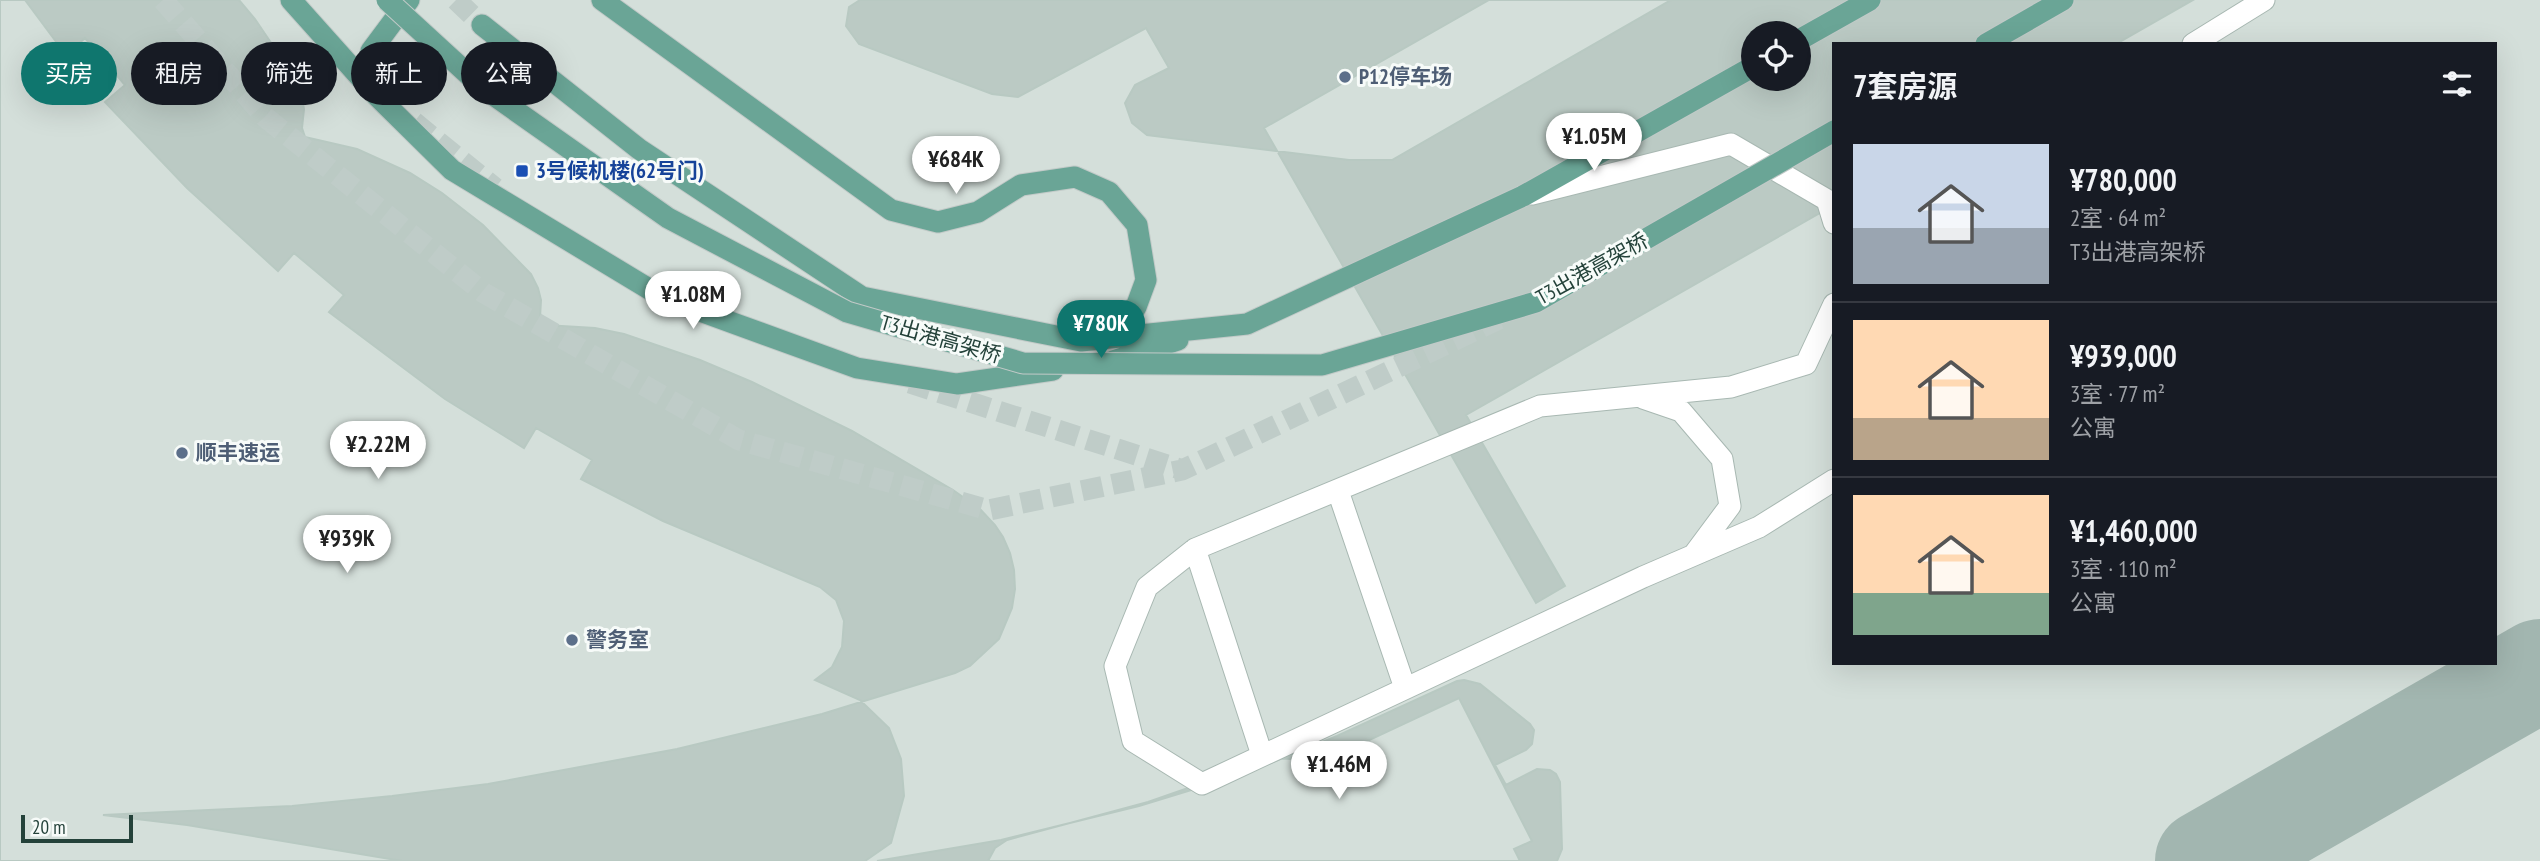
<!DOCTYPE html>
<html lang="zh">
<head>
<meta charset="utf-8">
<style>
	body { margin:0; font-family:"PT Sans Narrow","Noto Sans SC",sans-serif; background:#242831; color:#f1f3f6; height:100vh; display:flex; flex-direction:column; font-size:26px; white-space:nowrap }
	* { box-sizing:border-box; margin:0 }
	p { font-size:23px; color:#9ea1a6 }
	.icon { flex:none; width:38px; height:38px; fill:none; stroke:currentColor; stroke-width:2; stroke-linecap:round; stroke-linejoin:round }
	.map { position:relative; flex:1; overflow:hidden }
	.side { position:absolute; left:1832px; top:42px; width:665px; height:623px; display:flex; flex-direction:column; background:#171b24; border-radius:0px; box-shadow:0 7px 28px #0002 }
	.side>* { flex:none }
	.top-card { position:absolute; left:21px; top:42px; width:665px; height:63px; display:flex; gap:14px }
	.buttons { position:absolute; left:1741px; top:21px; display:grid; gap:14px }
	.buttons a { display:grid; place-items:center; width:70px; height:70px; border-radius:50%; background:#171b24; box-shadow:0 7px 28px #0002; font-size:35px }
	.scale { position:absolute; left:21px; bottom:18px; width:112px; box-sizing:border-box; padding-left:7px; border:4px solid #24423a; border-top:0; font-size:19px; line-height:24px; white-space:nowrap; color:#24423a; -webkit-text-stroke:5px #f7fbf9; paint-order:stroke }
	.price { position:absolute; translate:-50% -60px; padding:0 16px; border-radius:24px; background:#fff; color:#222; font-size:23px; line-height:46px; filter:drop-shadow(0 2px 4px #0008) }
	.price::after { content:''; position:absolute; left:50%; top:42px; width:21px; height:16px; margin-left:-10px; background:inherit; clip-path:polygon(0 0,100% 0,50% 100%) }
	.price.on { background:#0f766e; color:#fff }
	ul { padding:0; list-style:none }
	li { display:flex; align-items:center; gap:21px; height:175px; padding:0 21px }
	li+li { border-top:2px solid #363941 }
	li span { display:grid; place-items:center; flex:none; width:196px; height:140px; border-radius:0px; color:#555 }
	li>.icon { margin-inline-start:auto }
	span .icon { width:84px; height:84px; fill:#fffc; stroke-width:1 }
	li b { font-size:30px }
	h2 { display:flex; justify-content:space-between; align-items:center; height:84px; padding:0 21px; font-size:30px }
	.pill { padding:0 24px; border-radius:32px; background:#171b24; box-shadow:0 7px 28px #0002; font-size:24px; line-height:63px }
	.pill.on { background:#0f766e; color:#fff }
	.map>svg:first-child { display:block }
</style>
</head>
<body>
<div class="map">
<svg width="2540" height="861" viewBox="0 0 2540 861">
	<rect width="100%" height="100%" fill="#e6efeb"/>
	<!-- built -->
	<path fill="#d4dfda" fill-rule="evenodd" d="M0,0h2540v861h-2540zM1754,33h45v46h-45zM1834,44h662v619h-662z"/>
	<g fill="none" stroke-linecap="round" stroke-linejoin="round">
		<!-- taxiway -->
		<path stroke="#a2b6b0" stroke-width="102" d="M2206,861l334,-191"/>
	</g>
	<!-- building -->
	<path fill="#bbcac4" stroke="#b8c9c2" stroke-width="2" fill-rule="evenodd" d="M0,0h239l16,19 29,43 17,30 3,17 -2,19 3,9 52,12 53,24 32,20 41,32 48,49 7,14 3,12 -1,18 5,7 50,3 29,6 76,26 52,22 100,49 101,59 27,19 15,16 8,12 7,16 4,17 1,19 -3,19 -13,31 -29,27 -15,7 -133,41 -145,35 -189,35 -96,12 -100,10 -189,9 84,10 215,36h-402z
		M0,0h25l41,55 19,-17 40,47 -20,17 82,86 91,83 16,-18 50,42 -15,17 116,87 79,49 12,-20 56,32 -11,19 82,42 157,66 16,13 8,21 -2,26 -10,20 -17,13 45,20 29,28 12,31 3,37 -13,47 -26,18h-865z
		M860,0h811l-279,160h-43l-202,-25 -15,-12 -7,-20 10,-18 34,-17 -23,-40 -128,69 -26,-3 -133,-50 -13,-18 3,-19z
		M1489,0h704l-77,44h-282v161l-368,210 99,171 -29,17 -272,-475zM1754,33h45v46h-45z
		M1464,680l16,4 50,40 4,6 -2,14 -6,6 -31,15 11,20 31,-16 13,1 6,4 4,8 2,67 -5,12h-680l124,-21 138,-34 49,-15 78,-26 71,-29 120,-55z
		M1459,698l73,143 -18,8 6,12h-532l7,-13 12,-8 141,-38 126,-44 17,1 12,12z"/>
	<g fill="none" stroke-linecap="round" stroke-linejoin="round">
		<!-- minor-tunnel -->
		<path stroke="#bfccc8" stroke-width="21" stroke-dasharray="21 10" stroke-linecap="butt" d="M163,0l102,117 219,176 255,147 250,70 193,-40 317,-151
			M414,122l81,66
			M910,383l270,86"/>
		<!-- major-tunnel -->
		<path stroke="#bfccc8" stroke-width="21" stroke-dasharray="21 10" stroke-linecap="butt" d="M456,0l26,25"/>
		<defs>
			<path id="minor" d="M2193,44l71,-44
				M1532,194l199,-50 96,56 7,23
				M1834,304l-28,60 -75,23 -191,19 -345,143 -48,38 -32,79 18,75 69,43 441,-207 116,-50 75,-47
				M1643,398l38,13 41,48 8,47 -35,47
				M1338,491l67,197
				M1195,549l67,206"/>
			<path id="major" d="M291,0l85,95
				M409,0l-38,51 5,44 76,75 212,128 193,70 100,16 96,-14
				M602,0l289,210 47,12 40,-10 43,-27 54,-8 34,15 28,33 9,55 -10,27 -50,31
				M482,25l157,124 223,148 219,44 166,-17 276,-128 231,-130
				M1799,40l71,-40
				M1986,44l77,-44
				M1113,361l65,-21"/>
		</defs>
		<!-- minor casing -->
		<use href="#minor" stroke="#a8b8b2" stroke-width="23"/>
		<!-- major casing -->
		<use href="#major" stroke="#c2cac8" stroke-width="23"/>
		<!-- minor -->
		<use href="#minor" stroke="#fff" stroke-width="21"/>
		<!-- major -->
		<use href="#major" stroke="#6aa596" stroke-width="21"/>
		<defs>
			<path id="major-bridge" d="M387,0l95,87 186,131 179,94 176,51 299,2 214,-63 298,-171"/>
		</defs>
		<!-- major-bridge casing -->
		<use href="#major-bridge" stroke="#c2cac8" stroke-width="23" stroke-linecap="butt"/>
		<!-- major-bridge -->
		<use href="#major-bridge" stroke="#6aa596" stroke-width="21"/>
	</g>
	<!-- markers -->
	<g fill="#5c6f8a" stroke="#f7fbf9" stroke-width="2.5">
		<circle cx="1345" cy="77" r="7"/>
		<circle cx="182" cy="453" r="7"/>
		<circle cx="572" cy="640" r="7"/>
	</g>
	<rect fill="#1a4fb4" stroke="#f7fbf9" stroke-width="2.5" x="515" y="164" width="14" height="14" rx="3.5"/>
	<g text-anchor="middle" stroke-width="6" stroke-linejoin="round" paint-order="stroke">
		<!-- service labels -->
		<g font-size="21" font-weight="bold" fill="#4e5e75" stroke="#f7fbf9" text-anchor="start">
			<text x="1359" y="84">P12停车场</text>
			<text x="196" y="460">顺丰速运</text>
			<text x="586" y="647">警务室</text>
		</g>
		<!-- transit labels -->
		<g font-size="21" font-weight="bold" fill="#164399" stroke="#f7fbf9" text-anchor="start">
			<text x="536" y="178">3号候机楼(62号门)</text>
		</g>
		<!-- street labels -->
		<g font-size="21" fill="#24423a" stroke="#f7fbf9">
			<text transform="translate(1592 269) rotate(-29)" y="7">T3出港高架桥</text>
			<text transform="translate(941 339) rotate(16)" y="7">T3出港高架桥</text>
		</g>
	</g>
</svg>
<div class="buttons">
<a><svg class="icon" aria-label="locate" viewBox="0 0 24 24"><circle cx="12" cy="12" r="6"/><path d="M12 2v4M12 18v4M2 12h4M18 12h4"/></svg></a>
</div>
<div class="scale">20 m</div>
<b class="price" style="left:1594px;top:173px">¥1.05M</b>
<b class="price" style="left:956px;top:196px">¥684K</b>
<b class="price" style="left:693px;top:331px">¥1.08M</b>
<b class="price on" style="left:1101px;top:360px">¥780K</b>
<b class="price" style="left:378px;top:481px">¥2.22M</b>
<b class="price" style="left:347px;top:575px">¥939K</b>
<b class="price" style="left:1339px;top:801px">¥1.46M</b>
<div class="top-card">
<a class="pill on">买房</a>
<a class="pill">租房</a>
<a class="pill">筛选</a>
<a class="pill">新上</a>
<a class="pill">公寓</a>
</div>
<section class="side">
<h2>7套房源<svg class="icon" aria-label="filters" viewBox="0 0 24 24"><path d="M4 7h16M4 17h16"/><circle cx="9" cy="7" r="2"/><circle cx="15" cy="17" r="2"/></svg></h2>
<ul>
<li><span style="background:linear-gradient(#c9d6e8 60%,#9aa5b1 0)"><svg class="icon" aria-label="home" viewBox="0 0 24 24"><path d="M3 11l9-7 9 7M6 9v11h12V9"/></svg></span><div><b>¥780,000</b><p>2室 · 64 m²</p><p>T3出港高架桥</p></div></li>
<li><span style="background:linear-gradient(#ffd9b3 70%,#b9a48a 0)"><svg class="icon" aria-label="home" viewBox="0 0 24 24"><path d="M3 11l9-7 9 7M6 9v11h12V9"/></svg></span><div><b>¥939,000</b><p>3室 · 77 m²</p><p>公寓</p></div></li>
<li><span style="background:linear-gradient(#ffd9b3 70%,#7fa58c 0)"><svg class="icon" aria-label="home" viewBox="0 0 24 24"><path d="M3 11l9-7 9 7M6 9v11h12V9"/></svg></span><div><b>¥1,460,000</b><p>3室 · 110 m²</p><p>公寓</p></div></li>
</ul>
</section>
</div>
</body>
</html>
